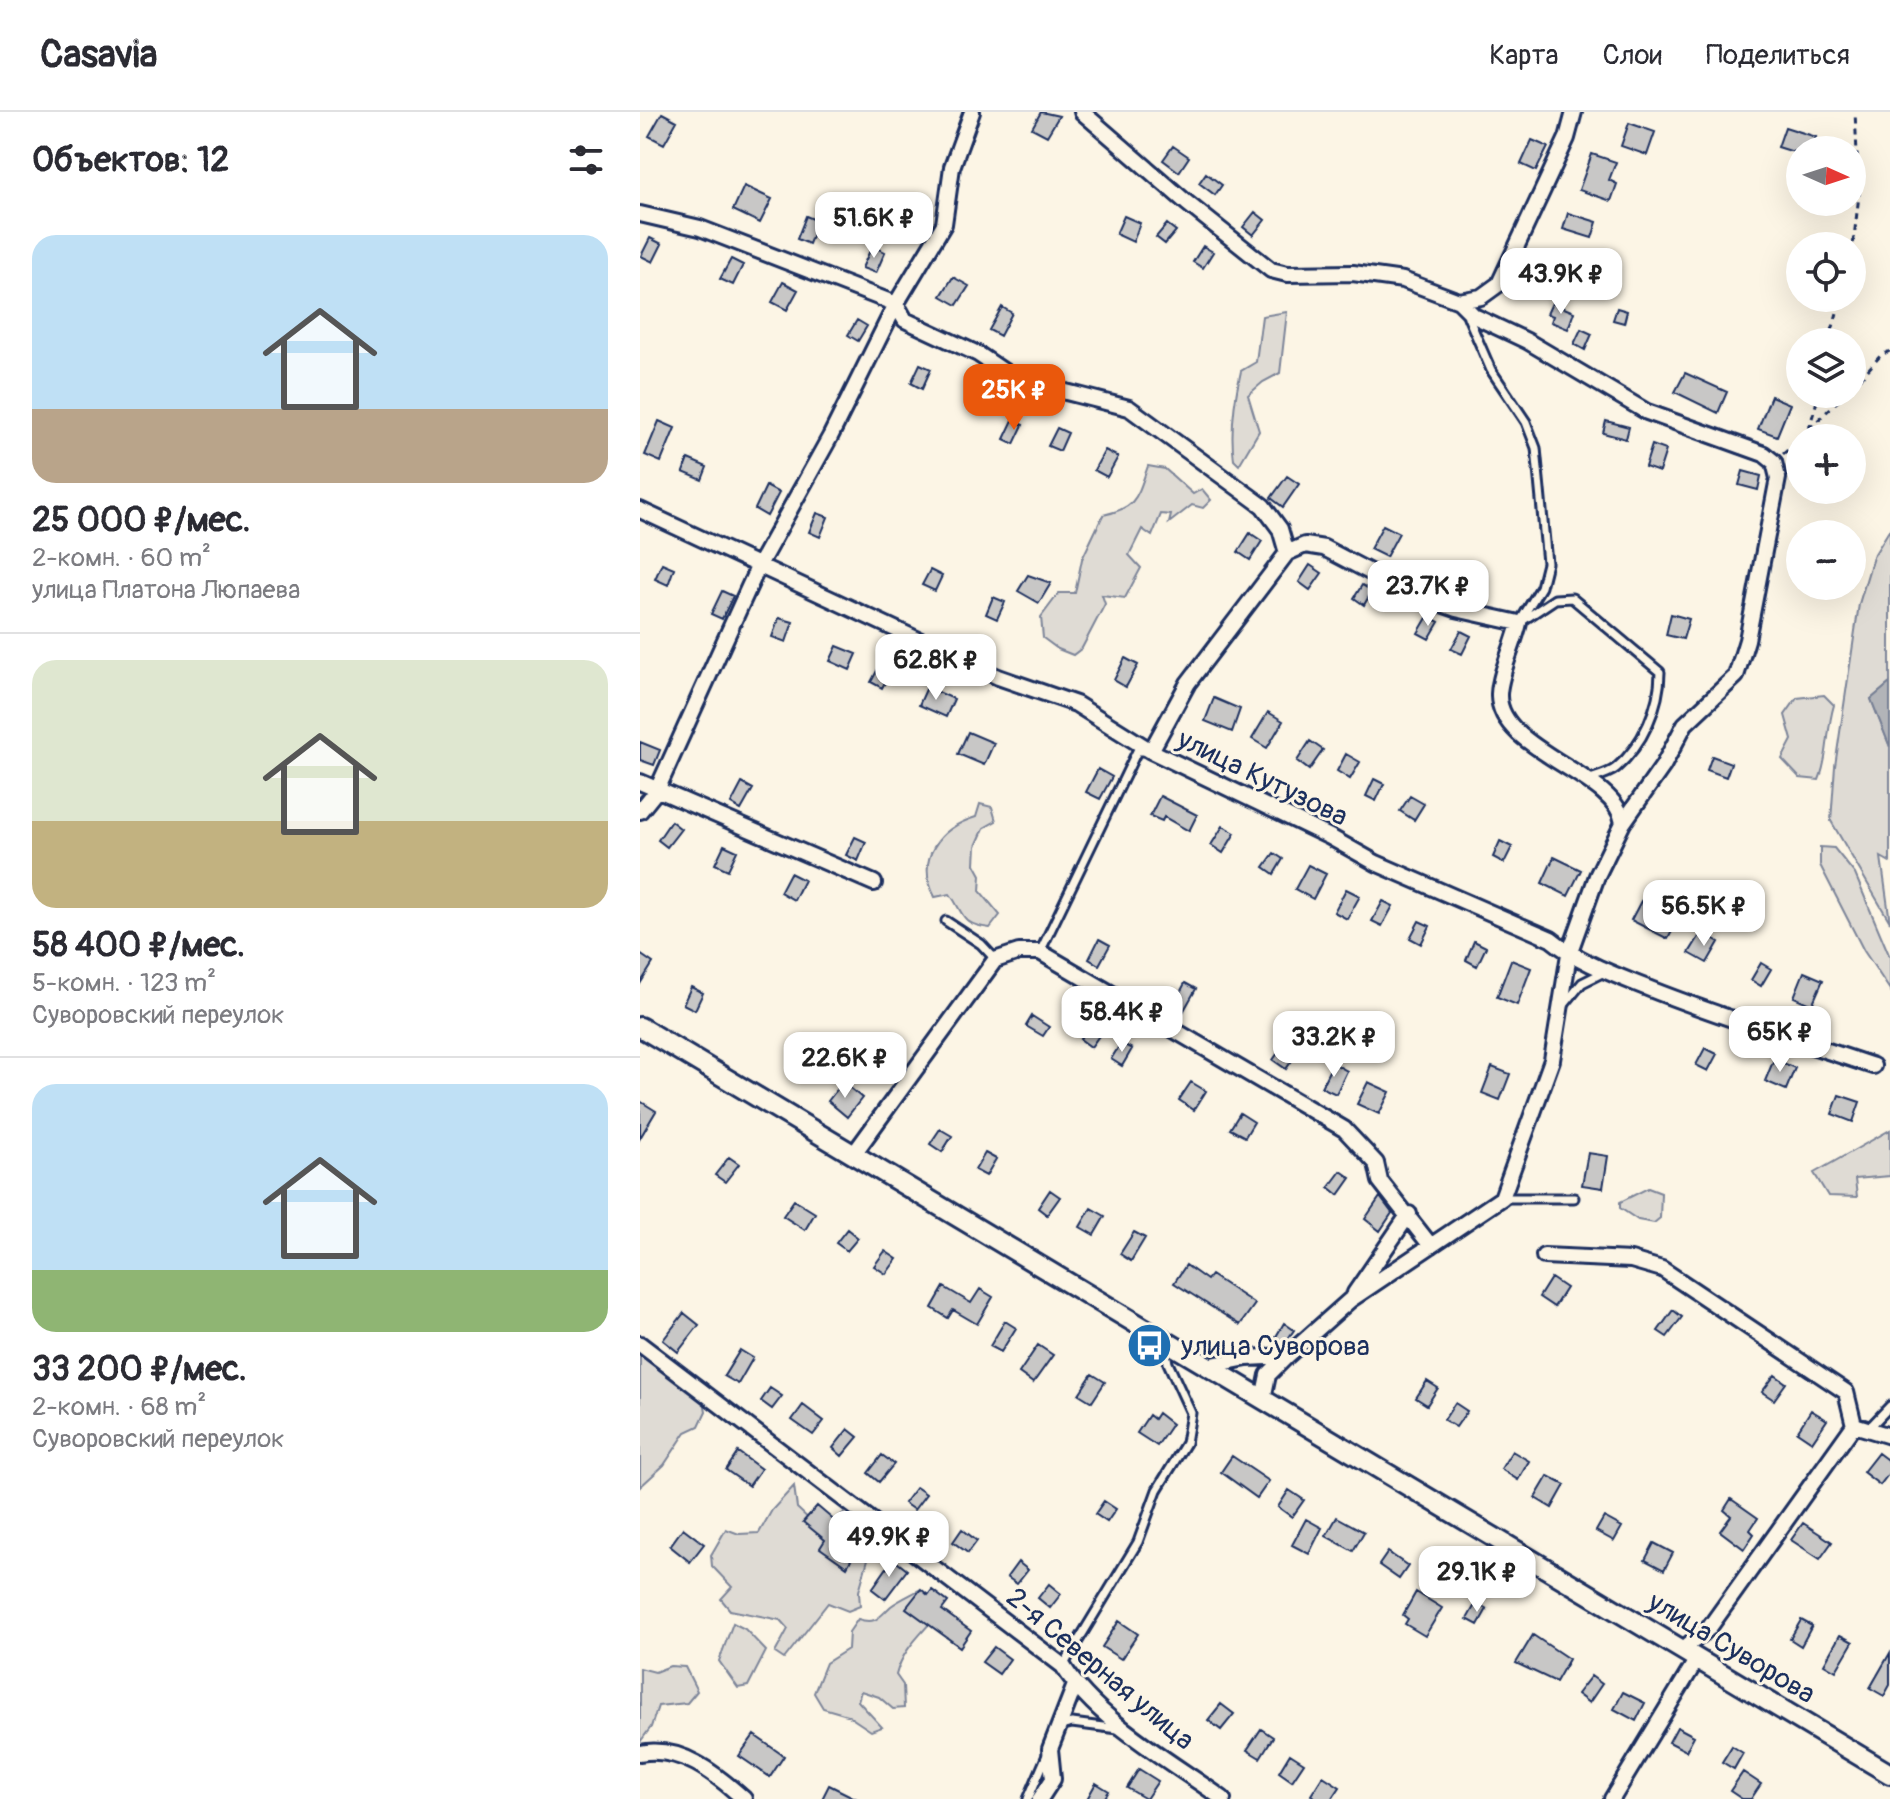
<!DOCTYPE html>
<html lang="ru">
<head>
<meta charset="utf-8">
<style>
	body { margin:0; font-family:Pangolin,sans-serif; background:#f7f7f7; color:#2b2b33; height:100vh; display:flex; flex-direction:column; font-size:30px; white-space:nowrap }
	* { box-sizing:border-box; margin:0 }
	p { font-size:26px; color:#7c7c81 }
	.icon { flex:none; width:44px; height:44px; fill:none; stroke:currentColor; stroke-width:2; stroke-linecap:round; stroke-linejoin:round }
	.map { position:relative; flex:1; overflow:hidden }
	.details { display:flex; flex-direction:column; background:#fff; width:640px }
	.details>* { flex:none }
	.needle { width:52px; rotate:93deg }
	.fabs { position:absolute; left:1146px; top:24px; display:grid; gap:16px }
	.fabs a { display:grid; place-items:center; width:80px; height:80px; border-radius:50%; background:#fff; box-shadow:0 8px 32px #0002; font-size:40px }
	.price { position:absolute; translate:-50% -68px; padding:0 18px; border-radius:16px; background:#fff; color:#222; font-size:26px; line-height:52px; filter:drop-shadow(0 2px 4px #0008) }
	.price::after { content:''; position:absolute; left:50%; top:48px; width:24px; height:18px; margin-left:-12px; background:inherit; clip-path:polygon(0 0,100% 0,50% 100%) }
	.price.selected { background:#ea580c; color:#fff }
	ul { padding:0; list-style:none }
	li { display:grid; align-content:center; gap:16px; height:424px; padding:0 32px }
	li+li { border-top:2px solid #e1e1e2 }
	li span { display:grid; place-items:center; height:248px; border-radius:24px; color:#555 }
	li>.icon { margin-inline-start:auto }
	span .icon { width:144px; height:144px; fill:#fffc; stroke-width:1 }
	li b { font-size:34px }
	h2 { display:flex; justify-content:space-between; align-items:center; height:96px; padding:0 32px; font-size:34px }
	header { display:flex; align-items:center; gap:48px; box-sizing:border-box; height:112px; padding:0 40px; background:#fff; border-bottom:2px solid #e1e1e2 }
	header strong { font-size:38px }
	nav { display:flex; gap:44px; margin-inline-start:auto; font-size:28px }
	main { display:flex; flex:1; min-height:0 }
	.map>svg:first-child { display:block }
</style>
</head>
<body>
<header>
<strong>Casavia</strong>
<nav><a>Карта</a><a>Слои</a><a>Поделиться</a></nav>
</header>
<main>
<section class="details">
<h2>Объектов: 12<svg class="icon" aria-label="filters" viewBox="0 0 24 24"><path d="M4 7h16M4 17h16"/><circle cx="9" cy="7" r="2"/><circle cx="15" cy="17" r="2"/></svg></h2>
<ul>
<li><span style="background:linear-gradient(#bfe0f5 70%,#b9a48a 0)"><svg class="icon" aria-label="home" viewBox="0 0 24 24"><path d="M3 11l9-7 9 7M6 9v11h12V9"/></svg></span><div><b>25 000 ₽/мес.</b><p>2-комн. · 60 m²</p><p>улица Платона Люпаева</p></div></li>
<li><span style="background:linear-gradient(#dfe7d0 65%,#c2b280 0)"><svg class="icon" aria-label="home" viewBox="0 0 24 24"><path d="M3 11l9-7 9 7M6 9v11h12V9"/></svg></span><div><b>58 400 ₽/мес.</b><p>5-комн. · 123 m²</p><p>Суворовский переулок</p></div></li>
<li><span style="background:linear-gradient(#bfe0f5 75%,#8fb573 0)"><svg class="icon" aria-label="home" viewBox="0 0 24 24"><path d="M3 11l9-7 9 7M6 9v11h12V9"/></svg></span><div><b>33 200 ₽/мес.</b><p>2-комн. · 68 m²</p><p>Суворовский переулок</p></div></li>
</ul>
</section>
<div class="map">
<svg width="1250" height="1687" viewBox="0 0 1250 1687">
	<rect width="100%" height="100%" fill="#fcf5e5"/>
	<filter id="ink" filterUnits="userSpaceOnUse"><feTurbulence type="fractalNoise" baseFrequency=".0125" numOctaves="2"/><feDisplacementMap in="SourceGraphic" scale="16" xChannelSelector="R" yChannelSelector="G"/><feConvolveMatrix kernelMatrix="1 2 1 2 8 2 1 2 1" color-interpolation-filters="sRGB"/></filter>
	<g filter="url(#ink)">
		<!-- green -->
		<path fill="#dfdbd4" stroke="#7d8599" stroke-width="2" d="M647,200l-7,61 -17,9 -15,13 11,36 -20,34 -5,-5c-4,-29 0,-59 7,-89l15,-9 6,-46z
			M508,354l17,3 28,25 9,-5 9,11 -8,8 -11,-3 -23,18 2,-8 -10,-1 -9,22 -10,-7 -13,26 12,13 -16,30 -23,-3 3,9 -23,44 -9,7 -15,-6 -15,-11 -2,-21 18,-24h16l7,-34 21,-44c34,-7 34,-18 45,-49z
			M1250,417v154l-19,16 19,48v115l-9,-5 9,65 -59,-101 4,-55 24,-162 14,-47z
			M1184,583l10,10c-8,26 -5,51 -15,75l-19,-2 -18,-19 10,-19 -7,-25 12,-17z
			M340,692l12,3 4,14 -12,7 -8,18 -1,18 6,11 -1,16 20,24 -10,13c-30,-4 -25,-13 -40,-34l-15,3c-20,-38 4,-69 41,-80z
			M1180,735l14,1 21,26 35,83v33l-26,-39 -44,-86z
			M1250,1018v46l-35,3 2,18 -29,-1 -14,-23z
			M1008,1076l13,5 -1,25 -6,5 -16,-3 -18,-12v-6z
			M0,1242l64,47 2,10 -7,15 -13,6 -22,33 -24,22z
			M154,1374l3,22 16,15 12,5 21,-17 14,6 1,14 13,7 -15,53 1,15 -12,5 -20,-8 -44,56 -9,-6 13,-24 -8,-9 -50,-10 -9,-11 11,-12 -20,-21 -1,-11 15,-26 13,5 20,-1 13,-23z
			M279,1478l4,20 8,12c-15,17 -29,30 -35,53l7,10 1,23 -11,1 -14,-12 -18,-6 -3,10 24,26 -11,4 -24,-16 -24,-7 -9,-15 12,-30 22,-14 1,-17 9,-13c18,6 21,-2 33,-13 8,-6 19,-11 28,-16z
			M93,1511l12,6 21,22 -18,35 -10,2 -19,-27z
			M30,1554l15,1 12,24 -10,12 -29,3 -7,21 -11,15v-74l15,4z"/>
		<!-- water -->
		<path fill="#b2b4b8" stroke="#767f94" stroke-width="2" d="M1250,571v64l-19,-48z"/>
		<!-- building -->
		<path fill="#c8c7c6" stroke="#1b2f5e" stroke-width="2" d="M401,0l18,4 -12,20 -15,-8z
			M22,1l15,8 -13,23 -15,-8z
			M989,11l26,9 -8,23 -26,-9z
			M1145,15l31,10 -5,13h-11v4l-22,-7z
			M892,28l16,7 -12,24 -15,-7z
			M533,34l16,11 -10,15 -16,-12z
			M952,42l24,8 -7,18 8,4 -6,17 -32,-11z
			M566,61l16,12 -7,10 -16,-12z
			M104,74l28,13 -12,24 -27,-13z
			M615,100l10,8 -12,15 -10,-8z
			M928,101l29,9 -5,16 -29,-9z
			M166,104l12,5 -9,23 -12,-5z
			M484,104l16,7 -7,19 -17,-8z
			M527,112l9,7 -11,13 -9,-7z
			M10,126l12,6 -9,18 -12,-6z
			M232,134l13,6 -9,21 -14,-5z
			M563,134l10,6 -10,16 -10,-6z
			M91,147l12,6 -10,20 -13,-6z
			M313,165l16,9 -12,19 -16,-9z
			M143,170l15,8 -11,20 -15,-8z
			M912,191l22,9 -6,17 -17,-7 2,-6 -6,-2z
			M362,195l10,6 -12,23 -11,-6z
			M977,196l10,3 -3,12 -11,-3z
			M217,208l10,6 -9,15 -10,-6z
			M941,217l11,5 -7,16 -11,-6z
			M280,252l11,5 -9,20 -11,-6z
			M1045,261l42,19 -9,21 -43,-21z
			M1131,284l19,8 -13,32 -19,-7z
			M373,308l10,5 -9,19 -10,-5z
			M19,309l16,7 -14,34 -16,-7z
			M966,309l23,6 -3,12 -23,-6z
			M417,316l11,5 -8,18 -12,-5z
			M1012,333l14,5 -7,22 -14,-5z
			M465,338l13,7 -11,20 -13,-7z
			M48,347l19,8 -5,13 -19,-8z
			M1103,359l18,5 -3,14 -19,-5z
			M647,364l12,8 -16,23 -12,-9z
			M126,374l13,7 -12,23 -12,-7z
			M177,401l11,4 -8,20 -11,-5z
			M743,413l16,8 -13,24 -16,-8z
			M610,421l12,8 -12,19 -12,-8z
			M22,451l12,5 -6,17 -13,-6z
			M670,453l12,8 -12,17 -11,-8z
			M824,454l10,7 -11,19 -11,-6z
			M290,458l12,6 -7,15 -13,-6z
			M388,463l23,8 -12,20 -21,-12z
			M722,473l10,6 -8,14 -10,-7z
			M82,479l11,5 -11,23 -11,-5z
			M353,485l12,5 -8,17 -11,-5z
			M1031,502l18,5 -6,20 -17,-4z
			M788,504l11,6 -10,17 -11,-6z
			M139,506l14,4 -7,20 -14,-5z
			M821,519l10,5 -9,18 -11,-5z
			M197,534l20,8 -7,16 -20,-9z
			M485,546l13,7 -12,22 -12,-7z
			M240,553l11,6 -9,17 -11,-6z
			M287,575l27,12 -8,18 -27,-12z
			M574,586l26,11 -8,23 -27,-11z
			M628,600l15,9 -16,27 -15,-9z
			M328,620l26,11 -10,22 -26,-11z
			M670,629l13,9 -14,20 -12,-9z
			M0,630l20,8 -6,15 -14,-5z
			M706,642l14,8 -10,17 -13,-8z
			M1072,644l19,7 -5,14 -19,-7z
			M458,657l14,8 -12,22 -14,-7z
			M734,667l10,5 -8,17 -10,-5z
			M102,671l11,6 -12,21 -10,-6z
			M520,684l37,19 -8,16 -25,-14 -2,4 -12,-5z
			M770,684l14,8 -10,16 -14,-9z
			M31,709l10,8 -14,18 -9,-7z
			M583,714l12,7 -12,20 -12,-8z
			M215,725l11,5 -8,19 -12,-6z
			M860,729l12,6 -8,16 -11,-6z
			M84,733l13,6 -9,19 -13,-6z
			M634,741l9,6 -9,15 -10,-7z
			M914,745l27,13 -13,26 -26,-13z
			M668,753l18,9 -13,25 -18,-10z
			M150,761l14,7 -10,20 -14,-8z
			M706,777l14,7 -13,23 -13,-7z
			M743,789l10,5 -11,20 -10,-5z
			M1001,789l36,21 -9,17 -37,-19z
			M779,809l11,5 -9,18 -11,-6z
			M1062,820l17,10 -12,21 -18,-10z
			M459,827l11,6 -11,20 -10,-6z
			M834,829l12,6 -9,19 -11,-6z
			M0,842l13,9 -13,21z
			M871,848l20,8 -14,37 -20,-8z
			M1121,851l10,6 -10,17 -10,-6z
			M1164,860l19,8 -11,25 -18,-8z
			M545,871l11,6 -13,23 -10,-6z
			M51,875l12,6 -8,17 -12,-6z
			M392,904l17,11 -6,9 -17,-10z
			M451,910l12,8 -12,17 -11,-8z
			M481,931l11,6 -10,17 -11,-7z
			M645,931l13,9 -12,17 -13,-9z
			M1065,936l12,6 -9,17 -12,-6z
			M1134,947l21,9 -9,22 -21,-9z
			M693,951l14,8 -11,23 -15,-7z
			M852,955l18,7 -10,26 -18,-7z
			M203,970l19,16 -15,19 -19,-16z
			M551,970l15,9 -12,19 -15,-10z
			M728,970l22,10 -11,22 -22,-10z
			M1199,983l21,7 -7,20 -21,-8z
			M0,989l16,10 -16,27z
			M600,1001l14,9 -9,15 -15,-8z
			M300,1017l12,7 -10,16 -12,-8z
			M345,1041l11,6 -10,17 -11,-6z
			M948,1041l20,3 -5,32 -21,-3z
			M89,1045l10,7 -14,18 -10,-7z
			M701,1059l10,7 -12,17 -10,-8z
			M410,1078l10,7 -13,18 -9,-7z
			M740,1085l12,16 -12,18 -15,-12z
			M154,1088l21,13 -10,17 -22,-14z
			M451,1096l14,8 -11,19 -14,-8z
			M207,1117l11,9 -11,13 -11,-8z
			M494,1120l11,6 -14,23 -11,-7z
			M245,1139l12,8 -11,15 -12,-8z
			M546,1153l21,15 4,-5 44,29 -15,21 -66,-42z
			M911,1166l15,10 -12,19 -15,-10z
			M304,1175l27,16 9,-14 13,8 -16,27 -24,-14 -5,8 -16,-10z
			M1033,1198l9,7 -15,20 -9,-6z
			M44,1201l15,12 -21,27 -15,-12z
			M365,1209l11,7 -15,24 -11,-6z
			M644,1211l10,7 -11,16 -9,-6z
			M398,1233l15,10 -20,28 -14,-10z
			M100,1238l13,8 -15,26 -14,-8z
			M452,1262l13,8 -13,20 -13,-8z
			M1135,1263l11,8 -12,17 -12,-8z
			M787,1269l11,7 -11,17 -11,-7z
			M130,1276l12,8 -10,13 -11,-8z
			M815,1291l12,8 -11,16 -12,-7z
			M163,1293l21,16 -11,14 -21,-15z
			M1171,1298l16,10 -15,22 -15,-10z
			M518,1301l14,11 -15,22 -20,-13 12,-18 5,4z
			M208,1317l10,8 -16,19 -9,-8z
			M872,1339l17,10 -11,19 -17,-11z
			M98,1340l23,17 -12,17 -23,-16z
			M1238,1341l12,9v10l-10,13 -17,-13z
			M242,1343l12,9 -15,18 -11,-9z
			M592,1344l37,25 -12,17 -36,-26z
			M908,1364l17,9 -13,23 -17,-10z
			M276,1375l10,7 -12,16 -10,-7z
			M649,1378l15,10 -12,17 -14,-10z
			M1091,1387l27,19 -8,12 4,4 -10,15 -24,-18 11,-15 -7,-6z
			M464,1389l12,8 -9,13 -12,-8z
			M177,1394l20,17 3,-3 14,10 -4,6 10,7 -13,24 -27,-19 5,-8 -22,-18z
			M697,1405l27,15 -11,19 -27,-15z
			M964,1405l18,10 -8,14 -18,-10z
			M666,1407l16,9 -13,26 -17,-9z
			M1163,1411l29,19 -12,17 -29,-19z
			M43,1416l21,16 -14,18 -20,-16z
			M322,1417l15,12 -9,12 -15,-11z
			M1014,1431l19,10 -9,17 -19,-10z
			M748,1440l20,14 -9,13 -20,-14z
			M253,1447l14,11 -22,29 -13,-10z
			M378,1450l10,8 -11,14 -10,-7z
			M409,1472l12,10 -11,14 -12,-10z
			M281,1477l7,6 4,-5 16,12 -6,8 29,21 -11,16 -54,-39z
			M776,1480l26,16 -17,28 -20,-12 3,-5 -5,-4z
			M836,1491l11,6 -9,16 -11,-6z
			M1161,1508l11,6 -11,20 -11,-7z
			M479,1509l19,13 -17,25 -19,-12z
			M893,1523l36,24 -13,23 -40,-19z
			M1200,1523l13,7 -17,29 -12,-7z
			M354,1535l16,12 -11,15 -17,-12z
			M1250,1541v32l-6,11 -14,-8z
			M951,1564l11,8 -13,19 -12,-9z
			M983,1580l22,11 -9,18 -22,-12z
			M581,1592l13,10 -13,16 -13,-10z
			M1037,1615l17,9 -8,15 -17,-9z
			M621,1617l12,8 -13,21 -13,-8z
			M114,1623l30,21 -14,21 -31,-21z
			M1092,1634l11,7 -9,16 -12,-7z
			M650,1642l14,9 -12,18 -13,-9z
			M499,1657l19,12 -12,18 -19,-11z
			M1103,1660l18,12 -10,15h-9l-12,-8z
			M683,1664l17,11 -8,12h-15l-6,-4z
			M456,1671l13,8 -5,8h-17z
			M189,1673l28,14h-35z"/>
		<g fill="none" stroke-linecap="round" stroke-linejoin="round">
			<defs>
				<path id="service" d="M828,205l23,53 35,52 10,26 11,115 -6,24 -22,36 36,-24 17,-1 88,74c0,34 -17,73 -44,96 -7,6 -20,9 -29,12
					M306,809l35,23 14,15
					M400,840l97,-201h10
					M924,893l18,-22 24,-12
					M862,1086h72
					M1230,1315l20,-21
					M423,1554l75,-124 19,-52 29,-47 5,-30 -23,-50 -3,-17
					M420,1614l12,-3 46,6
					M388,1687l19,-44"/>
				<path id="minor" d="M442,0l105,91 84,67 16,4 66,-1 50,7 56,21 15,15 53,25 120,71 117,42 10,8 4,16 -31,162 -11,36 -51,48 -22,42 -40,57 -26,53 -28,78 -17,106 -50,138 -152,102 -63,56 -40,2 -40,8
					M0,102l60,14 196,76 9,16 73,34 37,25 114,29 134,98 17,23 7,24 18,-8 19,3 86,45 46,16 63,14c-5,22 -19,49 -20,71 -2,57 118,80 124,129
					M819,189l22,-4 18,-13 68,-146 7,-26
					M0,398l358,167 78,27 75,47 179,86 46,26 175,76c29,24 65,36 99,50 73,29 149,52 223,77
					M511,639l37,-68 99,-130
					M0,670l234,101
					M0,699l17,-21 102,-225 71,-128 66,-133 48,-80 8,-57 20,-55
					M213,1043l142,-195 24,-8h21l304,177 32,34 4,18 51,65
					M904,1144l87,4 31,9 184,123 8,33
					M715,1181l54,-79
					M0,1232l423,322c33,54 109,96 160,133
					M623,1287l5,-24 19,-19
					M1214,1313l36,11
					M1042,1538l27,-22 145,-203
					M0,1641c40,-8 75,20 104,46
					M400,1687l13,-20 -3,-30 25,-64
					M972,1687l85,-140"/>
				<path id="tertiary" d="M0,915l1250,747"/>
			</defs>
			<!-- service casing -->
			<use href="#service" stroke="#1b2f5e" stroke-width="13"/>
			<!-- minor casing -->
			<use href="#minor" stroke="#1b2f5e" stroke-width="20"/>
			<!-- tertiary casing -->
			<use href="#tertiary" stroke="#1b2f5e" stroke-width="24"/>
			<!-- path -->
			<path stroke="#1b2f5e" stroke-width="3" stroke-dasharray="6 6" stroke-linecap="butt" d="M1212,143l7,-60 -4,-83
				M1189,230l12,-44
				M1212,276l29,-33 9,-4
				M1169,317l36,-35
				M1160,326l9,-9 10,-35
				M1143,342l17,-15"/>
			<!-- service -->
			<use href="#service" stroke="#fcf5e5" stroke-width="7"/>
			<!-- minor -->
			<use href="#minor" stroke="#fcf5e5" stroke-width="14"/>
			<!-- tertiary -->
			<use href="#tertiary" stroke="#fcf5e5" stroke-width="18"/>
		</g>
	</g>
	<!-- icons -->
	<defs>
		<symbol id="bus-disc" viewBox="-11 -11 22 22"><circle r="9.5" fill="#1f6fb2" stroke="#fcf5e5"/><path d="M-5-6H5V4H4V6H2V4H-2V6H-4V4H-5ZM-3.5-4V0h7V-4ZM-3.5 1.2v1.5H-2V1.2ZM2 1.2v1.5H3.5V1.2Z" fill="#fff"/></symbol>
	</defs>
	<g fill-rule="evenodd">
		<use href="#bus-disc" x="484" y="1208" width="51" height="51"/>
	</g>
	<g text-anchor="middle" stroke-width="6" stroke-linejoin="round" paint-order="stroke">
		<!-- street labels -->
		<g font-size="28" fill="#1b2f5e" stroke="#fcf5e5">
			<text transform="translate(623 665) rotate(26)" y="10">улица Кутузова</text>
			<text transform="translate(1092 1535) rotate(31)" y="10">улица Суворова</text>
			<text transform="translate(461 1556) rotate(40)" y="10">2-я Северная улица</text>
		</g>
		<!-- poi labels -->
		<g font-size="28" fill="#1b2f5e" stroke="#fcf5e5" text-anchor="start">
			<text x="541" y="1243">улица Суворова</text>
		</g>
	</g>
</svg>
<div class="fabs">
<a><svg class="needle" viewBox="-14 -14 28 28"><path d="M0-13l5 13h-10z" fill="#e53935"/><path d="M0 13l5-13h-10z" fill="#7c7c81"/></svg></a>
<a><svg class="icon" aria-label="locate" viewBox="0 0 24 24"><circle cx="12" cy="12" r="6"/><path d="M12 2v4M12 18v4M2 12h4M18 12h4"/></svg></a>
<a><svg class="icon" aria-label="layers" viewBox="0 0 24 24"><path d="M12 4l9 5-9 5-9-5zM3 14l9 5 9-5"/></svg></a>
<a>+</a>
<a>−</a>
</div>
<b class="price" style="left:234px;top:148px">51.6K ₽</b>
<b class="price" style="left:921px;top:204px">43.9K ₽</b>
<b class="price selected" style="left:374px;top:320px">25K ₽</b>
<b class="price" style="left:788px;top:516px">23.7K ₽</b>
<b class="price" style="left:296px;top:590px">62.8K ₽</b>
<b class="price" style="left:1064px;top:836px">56.5K ₽</b>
<b class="price" style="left:482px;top:942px">58.4K ₽</b>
<b class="price" style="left:1140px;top:962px">65K ₽</b>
<b class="price" style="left:694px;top:967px">33.2K ₽</b>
<b class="price" style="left:205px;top:988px">22.6K ₽</b>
<b class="price" style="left:249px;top:1467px">49.9K ₽</b>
<b class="price" style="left:837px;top:1502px">29.1K ₽</b>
</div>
</main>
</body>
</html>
